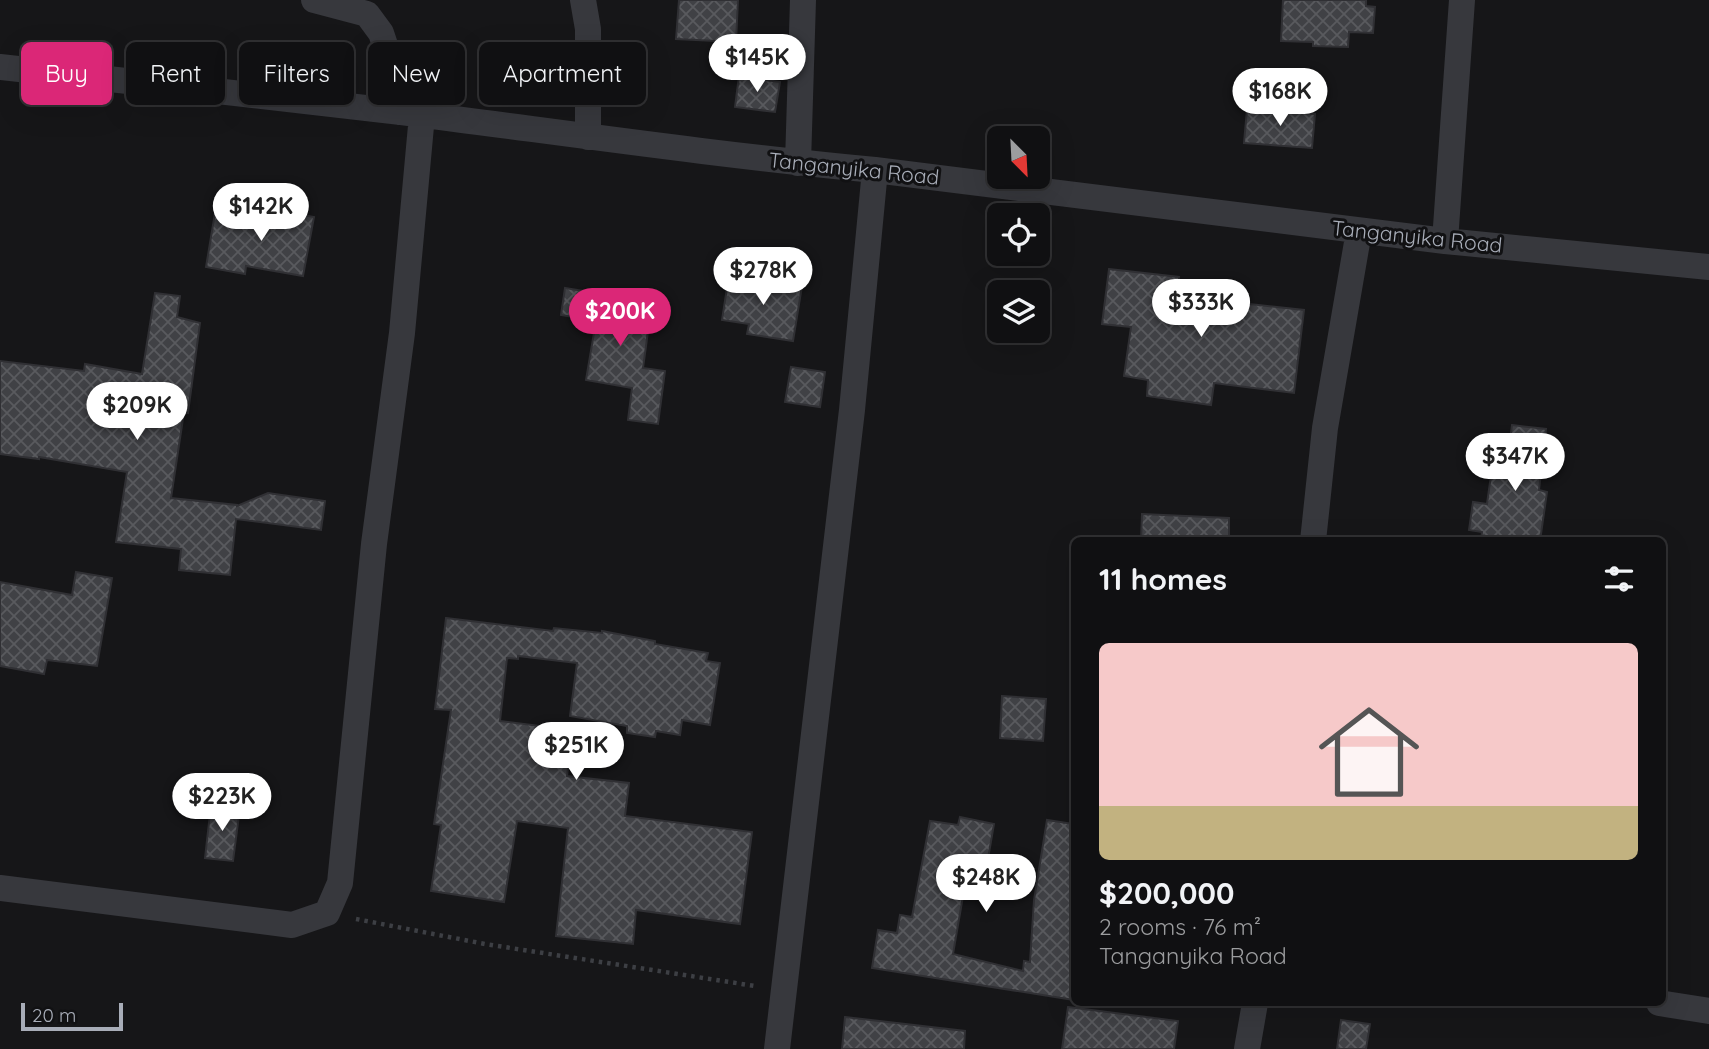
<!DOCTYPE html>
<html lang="en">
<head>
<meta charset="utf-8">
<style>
	body { margin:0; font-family:Quicksand,sans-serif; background:#1e1e20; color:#f1f3f6; height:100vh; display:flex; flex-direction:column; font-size:26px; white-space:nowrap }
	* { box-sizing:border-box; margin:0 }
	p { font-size:23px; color:#9c9d9f }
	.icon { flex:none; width:38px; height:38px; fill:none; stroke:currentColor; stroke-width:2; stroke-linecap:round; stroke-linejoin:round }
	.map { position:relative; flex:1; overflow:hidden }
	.side { position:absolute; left:1071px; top:537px; width:595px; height:469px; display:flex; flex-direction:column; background:#101012; border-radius:10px; box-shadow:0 7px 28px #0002,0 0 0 2px #303032 }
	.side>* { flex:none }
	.hud { position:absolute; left:21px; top:42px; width:665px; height:63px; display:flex; gap:14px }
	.needle { width:46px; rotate:156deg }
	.buttons { position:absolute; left:987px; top:126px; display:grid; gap:14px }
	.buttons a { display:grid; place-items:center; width:63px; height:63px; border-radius:10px; background:#101012; box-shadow:0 7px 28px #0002,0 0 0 2px #303032; font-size:35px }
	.scale { position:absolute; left:21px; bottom:18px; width:102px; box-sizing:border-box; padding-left:7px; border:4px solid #a8adb8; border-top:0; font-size:19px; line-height:24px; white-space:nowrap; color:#a8adb8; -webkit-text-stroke:5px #111113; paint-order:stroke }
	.price { position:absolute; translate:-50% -60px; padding:0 16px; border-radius:24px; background:#fff; color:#222; font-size:23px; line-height:46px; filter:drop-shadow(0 2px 4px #0008) }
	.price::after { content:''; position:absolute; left:50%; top:42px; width:21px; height:16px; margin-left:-10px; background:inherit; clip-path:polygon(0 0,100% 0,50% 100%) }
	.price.current { background:#db2777; color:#fff }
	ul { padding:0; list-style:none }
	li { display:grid; align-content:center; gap:14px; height:371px; padding:0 28px }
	li span { display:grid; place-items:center; height:217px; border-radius:10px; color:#555 }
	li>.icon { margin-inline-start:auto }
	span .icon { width:126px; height:126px; fill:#fffc; stroke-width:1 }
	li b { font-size:30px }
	h2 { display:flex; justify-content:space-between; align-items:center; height:84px; padding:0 28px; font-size:30px }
	.chip { padding:0 24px; border-radius:10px; background:#101012; box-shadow:0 7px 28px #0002,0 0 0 2px #303032; font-size:24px; line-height:63px }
	.chip.current { background:#db2777; color:#fff }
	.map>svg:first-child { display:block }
</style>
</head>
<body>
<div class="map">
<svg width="1709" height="1049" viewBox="0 0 1709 1049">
	<defs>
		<pattern id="building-cross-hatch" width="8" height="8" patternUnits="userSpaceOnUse" patternTransform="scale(1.75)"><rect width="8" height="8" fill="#404145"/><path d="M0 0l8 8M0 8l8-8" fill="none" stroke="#595a5e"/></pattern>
	</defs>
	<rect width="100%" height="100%" fill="#161618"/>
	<!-- building -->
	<path fill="url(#building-cross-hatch)" stroke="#303034" stroke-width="2" d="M679,0h59l-2,42 -60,-3z
		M1283,0h83v6l9,1 -2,26 -24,-1 -1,15 -35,-1v-4l-32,-1z
		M739,76l41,6 -5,30 -40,-5z
		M1247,109l68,5 -3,34 -68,-5z
		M276,210l38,7 -11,59 -57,-10 -1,8 -39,-7 9,-54 59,10z
		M1109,269l70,8 -2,19 127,14 -10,83 -80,-10 -3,22 -64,-9 1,-16 -24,-4 7,-49 -29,-3z
		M729,275l73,11 -9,55 -46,-7 2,-10 -27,-4z
		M565,288l87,14 -9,66 22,3 -7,53 -30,-4 4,-32 -46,-8 10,-59 -35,-6z
		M155,293l25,3 -3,21 23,6 -12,90 -4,-1 -13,86 66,7v1l31,-13 57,8 -4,29 -85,-11 -6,56 -51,-5 2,-21 -65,-7 11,-70 -88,-15v2l-39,-5v-93l84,10 1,-7 57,10z
		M791,367l34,5 -5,35 -35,-5z
		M1512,425l34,4 -7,61 8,2 -7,49h-59l1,-9 -13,-2 4,-28 14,2 5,-36 14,3z
		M1142,514l87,4v23h-88z
		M76,572l36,6 -15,88 -50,-6 -3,14 -44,-8v-84l72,13z
		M446,618l107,13 1,-3 48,5v-2l53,10v3l53,9 -2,8 14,2 -10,62 -28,-5 -2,15 -24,-4 -1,6 -28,-4v-7l-57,-10 7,-53 -59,-7v3l-11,-1 -7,63 73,9 -6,46 62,7 -4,33 127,16 -12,92 -104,-14 -3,34 -77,-8 12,-108 -51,-7 -13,81 -73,-11 10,-66 -7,-1 17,-114 -16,-1z
		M1002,696l44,3 -3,42 -43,-3z
		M211,805l29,3 -7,53 -28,-3z
		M960,817l34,7 -9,52 -18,-3 -14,81 70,17 1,-10 6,1 4,-62 13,-80 27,4v176l-202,-32 6,-38 19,3 3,-18 12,2 18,-96 28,4z
		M1068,1007l110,14 -4,28h-112z
		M845,1017l120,14 -1,18h-122z
		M1341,1020l29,4 -4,25h-29z"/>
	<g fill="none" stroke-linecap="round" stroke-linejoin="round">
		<!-- path -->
		<path stroke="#3d3f44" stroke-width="4.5" stroke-dasharray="3.5 5" stroke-linecap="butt" d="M356,919l129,25 270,42"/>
		<!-- street -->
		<path stroke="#37383d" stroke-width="26" d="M314,0l53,14 14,19 8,24 9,55
			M583,0l5,29v108
			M0,67c134,15 267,29 401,45 158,20 315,43 474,58l570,71 264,26
			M798,163l5,-163
			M1445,241l17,-241
			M1313,541l12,-113 34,-197
			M0,888l292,37 35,-12 13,-30 34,-339 28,-211 20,-218
			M1659,1003l50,8
			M777,1049l75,-639 23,-240
			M1247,1049l8,-46"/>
	</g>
	<g text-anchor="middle" stroke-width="6" stroke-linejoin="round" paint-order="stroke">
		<!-- street labels -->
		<g font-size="21" fill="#a8adb8" stroke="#111113">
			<text transform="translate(854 169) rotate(6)" y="7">Tanganyika Road</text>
			<text transform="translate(1417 237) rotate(6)" y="7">Tanganyika Road</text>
		</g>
	</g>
</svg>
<div class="buttons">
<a><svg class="needle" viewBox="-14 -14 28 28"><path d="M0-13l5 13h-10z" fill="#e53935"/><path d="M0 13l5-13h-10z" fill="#9c9d9f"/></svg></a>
<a><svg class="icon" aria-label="locate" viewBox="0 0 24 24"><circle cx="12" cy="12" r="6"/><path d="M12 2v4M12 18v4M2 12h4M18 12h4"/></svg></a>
<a><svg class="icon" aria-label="layers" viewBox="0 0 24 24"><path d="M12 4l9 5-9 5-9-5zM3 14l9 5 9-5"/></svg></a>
</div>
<div class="scale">20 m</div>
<b class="price" style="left:757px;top:94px">$145K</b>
<b class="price" style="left:1280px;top:128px">$168K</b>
<b class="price" style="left:261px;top:243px">$142K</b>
<b class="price" style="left:763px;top:307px">$278K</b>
<b class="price" style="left:1201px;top:339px">$333K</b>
<b class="price current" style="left:620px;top:348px">$200K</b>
<b class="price" style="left:137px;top:442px">$209K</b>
<b class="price" style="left:1515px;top:493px">$347K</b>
<b class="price" style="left:576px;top:782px">$251K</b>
<b class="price" style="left:222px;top:833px">$223K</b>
<b class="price" style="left:986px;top:914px">$248K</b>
<div class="hud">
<a class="chip current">Buy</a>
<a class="chip">Rent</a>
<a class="chip">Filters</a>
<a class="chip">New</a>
<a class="chip">Apartment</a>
</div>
<section class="side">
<h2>11 homes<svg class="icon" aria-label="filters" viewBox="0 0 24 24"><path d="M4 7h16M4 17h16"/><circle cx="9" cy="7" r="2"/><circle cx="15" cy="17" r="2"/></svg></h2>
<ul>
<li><span style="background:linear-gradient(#f6c9c9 75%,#c2b280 0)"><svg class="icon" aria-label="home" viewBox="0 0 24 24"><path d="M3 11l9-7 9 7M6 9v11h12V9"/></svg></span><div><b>$200,000</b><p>2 rooms · 76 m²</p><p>Tanganyika Road</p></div></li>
</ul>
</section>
</div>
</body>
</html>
